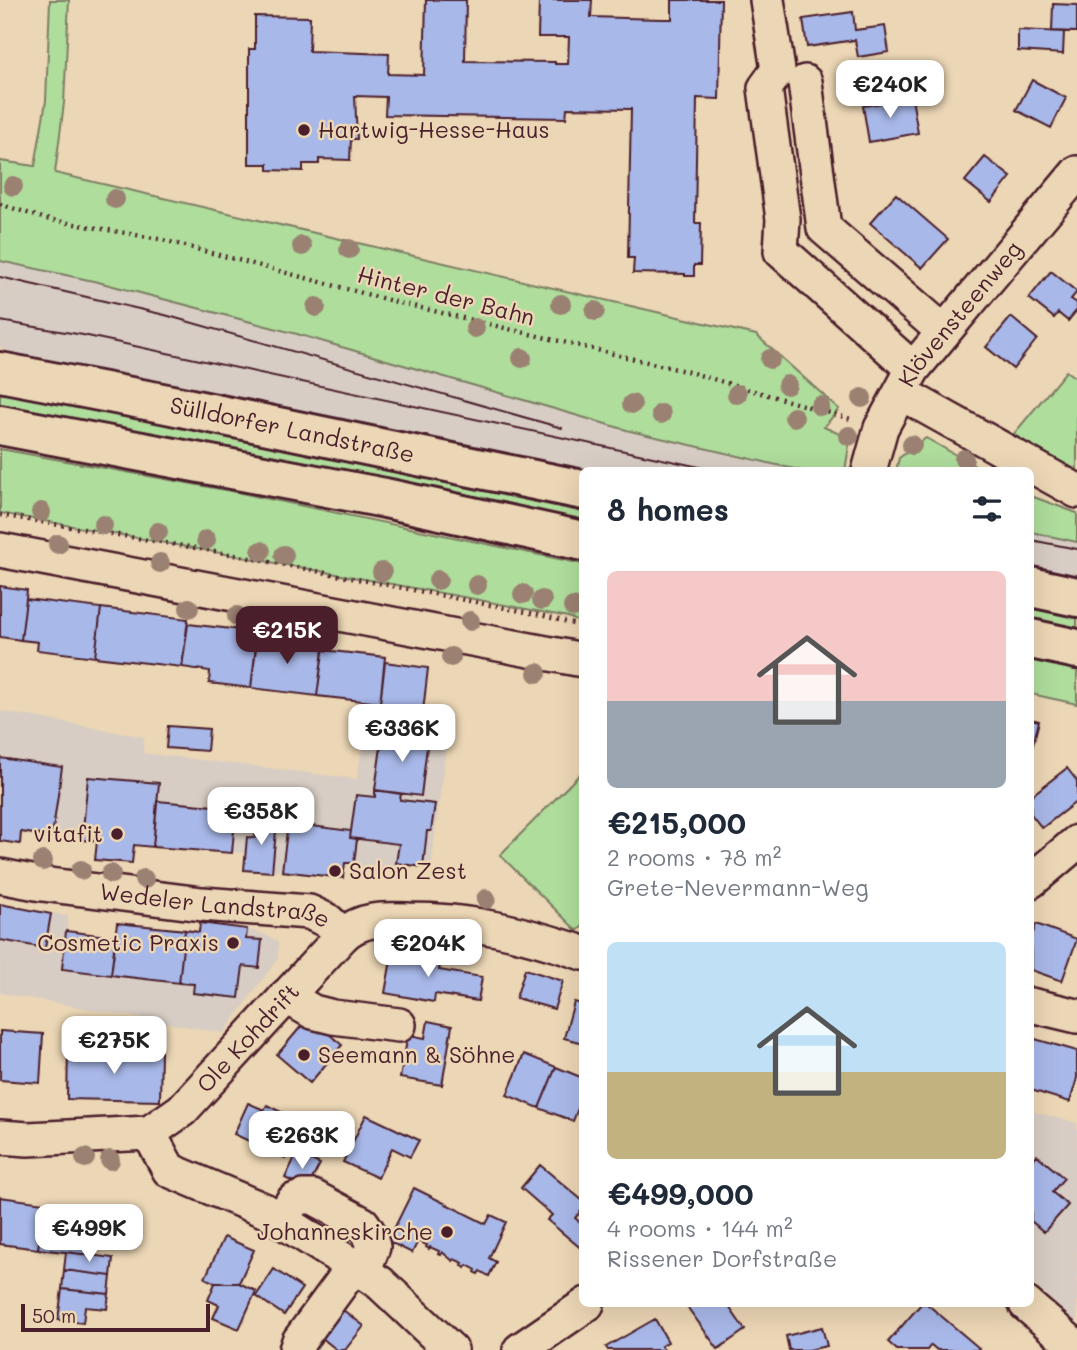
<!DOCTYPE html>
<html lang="en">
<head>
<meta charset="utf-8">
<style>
	body { margin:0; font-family:Mali,sans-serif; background:#f6f6f7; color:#1f2937; height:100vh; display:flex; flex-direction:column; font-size:26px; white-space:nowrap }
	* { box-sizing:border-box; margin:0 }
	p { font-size:23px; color:#747a83 }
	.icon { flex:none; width:38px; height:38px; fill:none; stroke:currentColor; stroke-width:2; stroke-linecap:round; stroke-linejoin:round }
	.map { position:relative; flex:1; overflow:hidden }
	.details { position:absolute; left:579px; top:467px; width:455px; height:840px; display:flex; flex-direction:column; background:#fff; border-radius:10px; box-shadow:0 7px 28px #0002 }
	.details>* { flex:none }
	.scale { position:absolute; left:21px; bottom:18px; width:189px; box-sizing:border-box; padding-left:7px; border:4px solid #4a1f2b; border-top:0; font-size:19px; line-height:24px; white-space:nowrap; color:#4a1f2b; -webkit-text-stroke:5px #ebd6b5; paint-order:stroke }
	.price { position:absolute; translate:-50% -60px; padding:0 16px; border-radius:14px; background:#fff; color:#222; font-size:23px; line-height:46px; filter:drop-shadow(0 2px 4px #0008) }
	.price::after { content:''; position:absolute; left:50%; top:42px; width:21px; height:16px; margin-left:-10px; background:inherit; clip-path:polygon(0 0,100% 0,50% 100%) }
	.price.selected { background:#4a1f2b; color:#fff }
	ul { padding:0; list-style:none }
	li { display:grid; align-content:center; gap:14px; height:371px; padding:0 28px }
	li span { display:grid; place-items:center; height:217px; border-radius:10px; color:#555 }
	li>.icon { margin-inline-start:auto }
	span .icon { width:126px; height:126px; fill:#fffc; stroke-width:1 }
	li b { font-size:30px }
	h2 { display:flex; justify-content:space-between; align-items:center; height:84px; padding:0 28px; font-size:30px }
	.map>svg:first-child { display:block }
</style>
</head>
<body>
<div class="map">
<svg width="1077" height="1350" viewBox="0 0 1077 1350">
	<rect width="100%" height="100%" fill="#ebd6b5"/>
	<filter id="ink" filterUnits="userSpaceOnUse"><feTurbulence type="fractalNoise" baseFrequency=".0143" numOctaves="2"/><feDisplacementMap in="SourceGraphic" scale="14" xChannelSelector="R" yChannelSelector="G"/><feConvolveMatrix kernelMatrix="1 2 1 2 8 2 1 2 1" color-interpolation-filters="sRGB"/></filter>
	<g filter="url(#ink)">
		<!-- built -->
		<path fill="#d7cdc4" d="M0,261l98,21 199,52 333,97 173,40h-220l-548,-108 -35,-16z
			M1031,532l46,10v36l-46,-9z
			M0,711l144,26 -1,16 214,26 8,-48 82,9 -16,127 -34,-4 -3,9 -48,-9 -3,15 -61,-7 -38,-1 1,-17 -111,-8 -2,18 -37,-3 2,-19 -75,-9 -2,12 -20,-3z
			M0,904l68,12 -1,16 48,5 2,-14 81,9 2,-9 47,6 19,6 12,7v16l-54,75 -224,-40z
			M1031,1111l46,12v200l-46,-41z"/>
		<!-- green -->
		<path fill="#afdd9c" stroke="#7c7e64" stroke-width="2" d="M50,0h19l-5,103 -9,70 701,162 83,74 -15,18 18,8 7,11 -4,25h-42l-173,-40 -333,-97 -199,-52 -98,-21v-100l35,5 11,-65z
			M1066,371l11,8v93l-64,-37z
			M0,389l583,123v16l-583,-114z
			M926,438l58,33h-88l3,-13z
			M0,449l231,42 352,73v60l-15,-7 -94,-18 -474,-86z
			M1031,496l46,17v29l-46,-10z
			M1031,606l46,10v16l-46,-9z
			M1031,656l46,10v38l-46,-10z
			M583,771v155l-6,5 -77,-76z"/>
		<!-- building -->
		<path fill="#a8b8e8" stroke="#4a1f2b" stroke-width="2" d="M426,0h40l-1,61 90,1v2h13l1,-27h-31l1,-37h53l-1,17 70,2h11v-19h49l-2,99 -22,-1 -2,125h6l-1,42h-6v11h-9v-2l-52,-1 1,-15h-6l3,-149 -64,-1 -1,10 -181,-3 1,-18 -31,-1 2,43h-6l-1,21 -31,-1v5h-16v7l-35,-1v-6h-19v-115h6v-33l55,1 -1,34 80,3 -1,20 36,1z
			M1053,4l24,1v27l-25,-1z
			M853,12l2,18 30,-4 4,26 -31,5 -3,-17 -48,7 -4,-28z
			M1018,30l46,2 -1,22 -45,-3z
			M932,68l4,22 -27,4 -3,-22z
			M1032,80l34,18 -15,30 -35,-18z
			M912,98l6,35 -49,9 -6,-36z
			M985,157l26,20 -20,25 -26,-21z
			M896,194l52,45 -26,29 -52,-45z
			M1051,271l26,21 -6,7 6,4v7l-9,11 -10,-8 -4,5 -25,-20z
			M1011,317l26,22 -24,30 -27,-22z
			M0,586l27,4 -6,50 -21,-3z
			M26,599l75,9 -6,49 -58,-7 1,-8 -17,-2z
			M101,608l87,11 -6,48 -87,-10z
			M188,624l70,8 -7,56 -42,-5 1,-12 -28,-4z
			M257,637l67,8 -7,51 -66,-8z
			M323,650l62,7 -5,46 -63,-7z
			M385,662l43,6 -8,69 -37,-5v-2l-6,-1z
			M1031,719l8,2 -8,32z
			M168,726l41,3 -2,22 -41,-3z
			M383,732l45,6 -7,58 -46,-6z
			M0,758l62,9 -10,70 -31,-5 -1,12 -20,-3z
			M1067,768l10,13v20l-35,27 -11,-14v-18z
			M88,777l71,6 -6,64 -19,-2 -2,18 -37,-3 2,-19 -15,-1z
			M375,790l26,4 -1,6 35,4 -4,27h-4l-4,36 -27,-4 3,-19 -49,-6 6,-43 19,2z
			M157,801l79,7 -4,45 -79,-6z
			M257,819l20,2 -5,51 -28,-2 3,-33 8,1z
			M288,823l63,8 -1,7 7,1 -3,24h-9l-2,15 -61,-7z
			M0,904l51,10 -6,34 -45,-8z
			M117,923l68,7 -6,53 -68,-8z
			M200,923l47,6 -1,10 16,1 -3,28 -16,-2 -4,32 -46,-5 1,-9 -15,-1 6,-53 14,2z
			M1036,924l41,15 -15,42 -31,-11v-31z
			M66,931l50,6 -5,38 -49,-6z
			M393,949l49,9 -3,12 43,7 -4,24 -43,-7 -1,8 -49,-9z
			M525,969l38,12 -9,28 -38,-11z
			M574,1002l9,2v39l-19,-5z
			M309,1017l33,28 -32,38 -33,-28z
			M428,1021l24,5 -10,59 -42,-7 8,-43 17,3z
			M0,1031l43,3 -3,49 -40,-3z
			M1035,1039l42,12v27l-7,24 -39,-12v-36z
			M68,1050l93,2 -1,49 -93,-2z
			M524,1054l32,13 -17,41 -32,-13z
			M556,1067l27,11v18l-10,25 -34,-13z
			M248,1103l16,7 3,-5 18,9 -2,5 16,8 -14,31 -51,-24z
			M366,1115l53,25 -9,17 -18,-9 -14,30 -35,-16z
			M297,1153l23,11 -13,25 -22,-11z
			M1037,1155l27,23 -12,14 16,13 -24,27 -13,-11v-60z
			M540,1165l43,36v8l-8,9 8,7v25l-36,-30 5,-5 -31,-27z
			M414,1188l72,36 5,-9 15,7 -17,36 7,4 -7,14 -9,-5 -2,3 -3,-2 1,-2 -9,-5 -2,3 -3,-3 1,-2 -9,-4 -1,2 -11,-9 -1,3 -3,-1 1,-3 -9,-4 -1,2 -3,-2 1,-2 -9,-4 -6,12 -24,-12z
			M0,1197l44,6 -6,46 -38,-5z
			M44,1203l53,7 -6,45 -53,-6z
			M224,1237l30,13 -15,33h-24l-10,-5z
			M66,1252l47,6 -2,18 -47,-6z
			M274,1269l28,19 -18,27 -28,-19z
			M64,1270l47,6 -2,18 -47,-5z
			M215,1283h24l17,8 -17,38 -26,-11 6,-13 -11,-5z
			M62,1289l47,5 -2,15 -22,-2 -2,16 -25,-3z
			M685,1304h42l18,26 -27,19z
			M921,1304h6l52,44 -2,2h-40l-6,-5 -4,5h-30l-9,-8z
			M343,1310l21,16 -19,24h-8l-15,-12z
			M655,1319l13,23 -7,4 3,4h-56l-2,-3z
			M822,1327l5,19 -19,4h-19l-3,-14z"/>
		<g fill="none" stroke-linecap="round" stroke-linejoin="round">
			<defs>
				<g id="minor">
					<path d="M767,0l11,70 -13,18 18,131 -2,32 132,118"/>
					<path d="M805,82l19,146 119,103"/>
					<path d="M901,393l176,98"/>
					<path id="s1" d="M869,471l12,-43 32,-59 164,-196"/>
					<path d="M0,550l583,110"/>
					<path id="s2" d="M0,876l42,8 160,20 107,8 19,9 15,14"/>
					<path d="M1031,881l46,-39"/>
					<path d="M286,996l27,16 20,5 66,8"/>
					<path d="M1031,1005l46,11"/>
					<path id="s3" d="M149,1133l33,-23 161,-175c19,-17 41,-16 66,-15 63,0 114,13 174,33"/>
					<path d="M149,1133l20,37 97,41 97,61 17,11 71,67"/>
					<path d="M0,1137l28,2 121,-6"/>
					<path d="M281,1220l12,-19 10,-4h10l50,27 7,11 3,12 -10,25"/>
					<path d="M1026,1304l51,44"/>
					<path d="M296,1350l3,-9 55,-75"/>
					<path d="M520,1350l67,-46"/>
				</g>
				<g id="highway">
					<path id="s4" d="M0,372l162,31 421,87"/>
					<path d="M0,425l385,73 198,43"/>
					<path d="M1031,587l46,10"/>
					<path d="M1031,639l46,10"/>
				</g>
			</defs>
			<!-- minor casing -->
			<use href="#minor" stroke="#4a1f2b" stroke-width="38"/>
			<!-- highway casing -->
			<use href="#highway" stroke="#4a1f2b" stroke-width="44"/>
			<!-- path -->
			<path stroke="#4a1f2b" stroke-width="4.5" stroke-dasharray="2 5" stroke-linecap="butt" d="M0,204l46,15 113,20 237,63 293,70 165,48
				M0,515l219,37 322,63 42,12"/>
			<!-- minor -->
			<use href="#minor" stroke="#ebd6b5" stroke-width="33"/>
			<!-- highway -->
			<use href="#highway" stroke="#ebd6b5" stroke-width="38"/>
			<!-- tram -->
			<path stroke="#4a1f2b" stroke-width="2" d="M0,277l165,38 397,113
				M0,321l83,14 635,136
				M1031,540l46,9"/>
		</g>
		<!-- trees -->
		<g fill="#9b8172">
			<circle cx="13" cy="186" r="10"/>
			<circle cx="115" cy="199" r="10"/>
			<circle cx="302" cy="246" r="10"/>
			<circle cx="349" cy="249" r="10"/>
			<circle cx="561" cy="304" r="10"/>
			<circle cx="316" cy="307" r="10"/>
			<circle cx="595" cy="311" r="10"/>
			<circle cx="475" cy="328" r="10"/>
			<circle cx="522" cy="358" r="10"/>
			<circle cx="770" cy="359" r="10"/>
			<circle cx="787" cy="385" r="10"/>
			<circle cx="737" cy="394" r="10"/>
			<circle cx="862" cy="398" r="10"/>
			<circle cx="632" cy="404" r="10"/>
			<circle cx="820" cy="406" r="10"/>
			<circle cx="661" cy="414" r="10"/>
			<circle cx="794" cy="417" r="10"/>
			<circle cx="849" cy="436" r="10"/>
			<circle cx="912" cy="445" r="10"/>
			<circle cx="964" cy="459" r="10"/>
			<circle cx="41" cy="512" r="10"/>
			<circle cx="103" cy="525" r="10"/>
			<circle cx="158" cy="532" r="10"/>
			<circle cx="206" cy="540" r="10"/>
			<circle cx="58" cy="544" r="10"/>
			<circle cx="261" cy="551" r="10"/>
			<circle cx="284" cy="555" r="10"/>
			<circle cx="160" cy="563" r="10"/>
			<circle cx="382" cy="572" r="10"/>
			<circle cx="438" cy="580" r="10"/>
			<circle cx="477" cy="585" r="10"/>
			<circle cx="523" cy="594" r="10"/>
			<circle cx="542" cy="600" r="10"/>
			<circle cx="573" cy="607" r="10"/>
			<circle cx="189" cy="608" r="10"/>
			<circle cx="237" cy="616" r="10"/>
			<circle cx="470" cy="621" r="10"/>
			<circle cx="272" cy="622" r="10"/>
			<circle cx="293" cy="626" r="10"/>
			<circle cx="451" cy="657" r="10"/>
			<circle cx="537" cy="673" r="10"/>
			<circle cx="43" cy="861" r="10"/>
			<circle cx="81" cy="870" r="10"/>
			<circle cx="111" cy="874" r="10"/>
			<circle cx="144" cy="879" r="10"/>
			<circle cx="486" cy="899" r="10"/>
			<circle cx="85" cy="1158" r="10"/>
			<circle cx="110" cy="1160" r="10"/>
		</g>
	</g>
	<!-- markers -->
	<g fill="#4a1f2b" stroke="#ebd6b5" stroke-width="2.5">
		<circle cx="304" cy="130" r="7"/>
		<circle cx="117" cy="834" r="7"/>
		<circle cx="335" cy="871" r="7"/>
		<circle cx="233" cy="943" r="7"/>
		<circle cx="304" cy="1055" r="7"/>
		<circle cx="447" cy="1232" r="7"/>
	</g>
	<g text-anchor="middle" stroke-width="5" stroke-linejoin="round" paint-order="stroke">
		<!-- poi labels -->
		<g font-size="23" fill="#4a1f2b" stroke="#ebd6b5" text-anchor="start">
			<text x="318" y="138">Hartwig-Hesse-Haus</text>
			<text x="103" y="842" text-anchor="end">vitafit</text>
			<text x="349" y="879">Salon Zest</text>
			<text x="219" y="951" text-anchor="end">Cosmetic Praxis</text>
			<text x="318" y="1063">Seemann &amp; Söhne</text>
			<text x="433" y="1240" text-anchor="end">Johanneskirche</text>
		</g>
		<!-- street labels -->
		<g font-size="23" fill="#4a1f2b" stroke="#ebd6b5">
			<text transform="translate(446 296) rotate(14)" y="8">Hinter der Bahn</text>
			<text dy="8" stroke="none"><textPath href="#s1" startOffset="184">Klövensteenweg</textPath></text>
			<text dy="8" stroke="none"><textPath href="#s4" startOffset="298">Sülldorfer Landstraße</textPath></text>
			<text dy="8" stroke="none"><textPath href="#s2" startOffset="217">Wedeler Landstraße</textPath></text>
			<text dy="8" stroke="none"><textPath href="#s3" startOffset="138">Ole Kohdrift</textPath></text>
		</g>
	</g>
</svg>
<div class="scale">50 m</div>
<b class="price" style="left:890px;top:120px">€240K</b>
<b class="price selected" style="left:287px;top:666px">€215K</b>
<b class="price" style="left:402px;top:764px">€336K</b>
<b class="price" style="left:261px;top:847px">€358K</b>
<b class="price" style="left:428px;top:979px">€204K</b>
<b class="price" style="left:114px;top:1076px">€275K</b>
<b class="price" style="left:302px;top:1171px">€263K</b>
<b class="price" style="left:89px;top:1264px">€499K</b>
<section class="details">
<h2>8 homes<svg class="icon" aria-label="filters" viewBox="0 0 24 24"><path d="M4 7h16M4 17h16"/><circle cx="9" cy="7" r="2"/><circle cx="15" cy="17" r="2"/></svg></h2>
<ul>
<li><span style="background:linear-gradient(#f6c9c9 60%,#9aa5b1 0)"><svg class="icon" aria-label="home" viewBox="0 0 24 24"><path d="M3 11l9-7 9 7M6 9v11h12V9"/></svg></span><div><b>€215,000</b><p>2 rooms · 78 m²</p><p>Grete-Nevermann-Weg</p></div></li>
<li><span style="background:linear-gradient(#bfe0f5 60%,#c2b280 0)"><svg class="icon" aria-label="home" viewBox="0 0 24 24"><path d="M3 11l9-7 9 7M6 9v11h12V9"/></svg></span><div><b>€499,000</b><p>4 rooms · 144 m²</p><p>Rissener Dorfstraße</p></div></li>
</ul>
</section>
</div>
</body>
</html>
